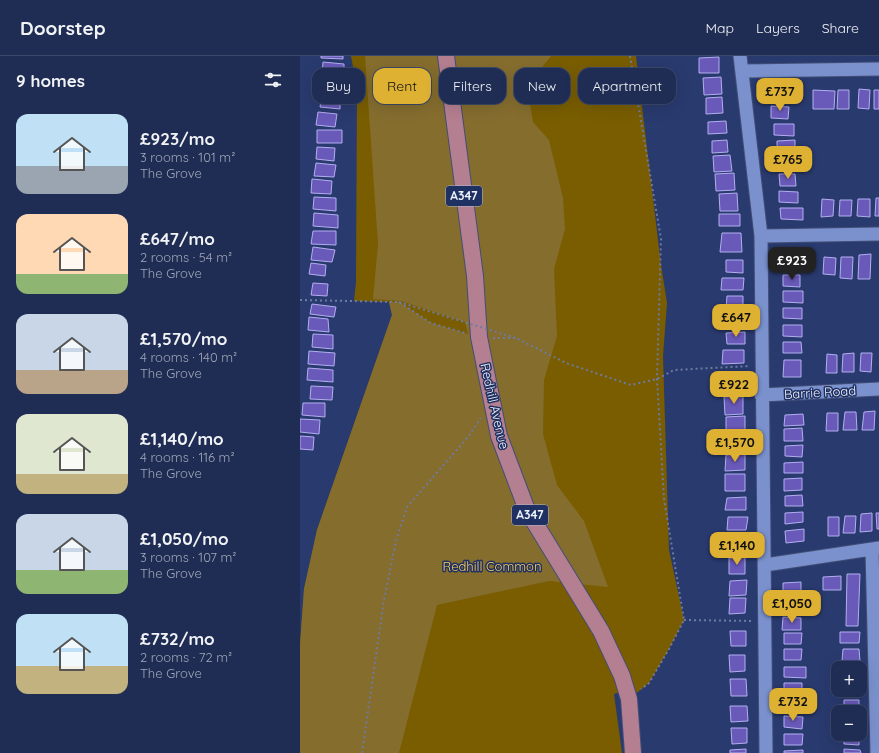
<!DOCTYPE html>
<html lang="en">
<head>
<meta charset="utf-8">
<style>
	body { margin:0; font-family:Quicksand,sans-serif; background:#27345a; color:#f1f3f6; height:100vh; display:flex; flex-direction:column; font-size:15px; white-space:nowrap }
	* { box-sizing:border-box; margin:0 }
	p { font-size:13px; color:#a1a7b8 }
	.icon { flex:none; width:22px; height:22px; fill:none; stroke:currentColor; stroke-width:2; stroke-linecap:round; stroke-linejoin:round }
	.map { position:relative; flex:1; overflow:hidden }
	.panel { display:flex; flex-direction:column; background:#1f2c53; width:300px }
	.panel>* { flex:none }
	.top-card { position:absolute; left:12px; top:12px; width:380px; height:36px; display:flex; gap:8px }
	.fabs { position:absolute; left:531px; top:605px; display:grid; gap:8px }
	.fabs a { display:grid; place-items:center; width:36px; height:36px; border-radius:8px; background:#1f2c53; box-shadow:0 4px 16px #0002,0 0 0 1px #3c486a; font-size:20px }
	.price { position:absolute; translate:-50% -34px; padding:0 9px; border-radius:8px; background:#deb133; color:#111; font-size:13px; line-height:26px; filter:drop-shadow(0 1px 2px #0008) }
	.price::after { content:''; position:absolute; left:50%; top:24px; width:12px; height:9px; margin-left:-6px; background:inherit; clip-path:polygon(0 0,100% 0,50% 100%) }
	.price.current { background:#222; color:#fff }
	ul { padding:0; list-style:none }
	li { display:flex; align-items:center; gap:12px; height:100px; padding:0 16px }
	li span { display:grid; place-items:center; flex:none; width:112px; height:80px; border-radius:12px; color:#555 }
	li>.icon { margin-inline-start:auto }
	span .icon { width:48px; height:48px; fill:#fffc; stroke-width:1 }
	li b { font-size:17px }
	h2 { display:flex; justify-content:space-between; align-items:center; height:48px; padding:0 16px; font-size:17px }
	.tag { padding:0 14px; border-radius:12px; background:#1f2c53; box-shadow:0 4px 16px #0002,0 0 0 1px #3c486a; font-size:14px; line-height:36px }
	.tag.current { background:#deb133; color:#111 }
	header { display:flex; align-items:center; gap:24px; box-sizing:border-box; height:56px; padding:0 20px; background:#1f2c53; border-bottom:1px solid #3c486a }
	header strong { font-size:19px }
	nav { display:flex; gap:22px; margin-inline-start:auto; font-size:14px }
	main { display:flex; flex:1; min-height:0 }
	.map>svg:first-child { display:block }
</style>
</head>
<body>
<header>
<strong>Doorstep</strong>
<nav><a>Map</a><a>Layers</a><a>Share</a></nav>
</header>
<main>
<section class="panel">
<h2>9 homes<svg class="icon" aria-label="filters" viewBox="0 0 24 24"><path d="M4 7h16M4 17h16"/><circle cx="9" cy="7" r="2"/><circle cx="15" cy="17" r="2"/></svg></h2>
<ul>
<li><span style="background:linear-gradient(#bfe0f5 65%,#9aa5b1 0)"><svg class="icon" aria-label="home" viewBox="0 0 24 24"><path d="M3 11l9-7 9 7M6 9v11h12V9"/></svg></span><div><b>£923/mo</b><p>3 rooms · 101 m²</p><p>The Grove</p></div></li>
<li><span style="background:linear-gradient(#ffd9b3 75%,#8fb573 0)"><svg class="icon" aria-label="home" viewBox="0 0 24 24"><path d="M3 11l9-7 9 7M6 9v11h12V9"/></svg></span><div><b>£647/mo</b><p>2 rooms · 54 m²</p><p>The Grove</p></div></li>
<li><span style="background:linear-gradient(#c9d6e8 70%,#b9a48a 0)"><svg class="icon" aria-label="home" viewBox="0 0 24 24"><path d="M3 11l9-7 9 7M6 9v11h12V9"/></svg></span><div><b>£1,570/mo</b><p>4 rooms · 140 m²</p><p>The Grove</p></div></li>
<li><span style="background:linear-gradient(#dfe7d0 75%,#c2b280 0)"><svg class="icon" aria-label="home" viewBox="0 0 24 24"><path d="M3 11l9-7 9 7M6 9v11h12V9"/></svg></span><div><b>£1,140/mo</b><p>4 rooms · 116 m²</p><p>The Grove</p></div></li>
<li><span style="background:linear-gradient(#c9d6e8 70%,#8fb573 0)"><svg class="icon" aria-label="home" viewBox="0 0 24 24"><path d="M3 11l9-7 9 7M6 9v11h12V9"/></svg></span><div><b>£1,050/mo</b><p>3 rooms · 107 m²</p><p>The Grove</p></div></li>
<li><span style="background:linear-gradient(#bfe0f5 65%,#c2b280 0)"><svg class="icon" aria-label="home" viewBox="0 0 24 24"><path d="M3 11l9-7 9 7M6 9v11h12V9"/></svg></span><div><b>£732/mo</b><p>2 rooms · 72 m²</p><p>The Grove</p></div></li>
</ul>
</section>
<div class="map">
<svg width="579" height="697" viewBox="0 0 579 697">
	<rect width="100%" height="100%" fill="#293a6f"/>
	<!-- green -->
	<path fill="#795d00" d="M51,0h285l25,209 6,38 -4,53 6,194 15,70 -15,29 -20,34 -20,16 -2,-9 -13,4 8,59h-322v-108l4,-56 13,-59 75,-215 -3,-13 -35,-1 2,-19 1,-193z"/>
	<!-- forest -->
	<path fill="#856d2e" d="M65,0h186l-24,30 6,36 16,18 14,58 2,31 -11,40 3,67 -13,44 -1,54 14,51 27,36 24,66 -59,-6 -112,24 -38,148h-99v-108l4,-56 13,-59 75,-215 -3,-13h10l32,21 37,11 -3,-12 -64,-21 -28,-2 5,-55z"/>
	<!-- building -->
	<path fill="#695aba" stroke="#b3aeef" d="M21,0h22v3l-22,-1z
		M419,1v16h-20v-15z
		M23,6l21,2v12l-22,-2z
		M421,21l1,17 -18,1 -1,-17z
		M24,22l19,2v13l-21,-2z
		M471,33h16l1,11 -17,1z
		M559,33l11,1 -1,19 -11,-1z
		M513,34l22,1 -1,18h-21z
		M538,34h11v19h-12z
		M574,34h5v19h-5z
		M22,38l18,2v13l-20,-2z
		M422,41l1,16 -17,1v-16z
		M471,50l18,1 -1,12 -17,-1z
		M18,56l19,2 -2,13 -19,-2z
		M426,65l1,12 -19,1v-12z
		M474,68h20v12l-20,-1z
		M17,74h25v13h-25z
		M427,84l1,12 -16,1v-12z
		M495,84v12h-18v-11z
		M17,91l18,1 -1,13 -18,-2z
		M430,99l2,16 -18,1 -1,-16z
		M478,101h17v12h-17z
		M16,107l20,2 -2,12 -20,-1z
		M434,117l1,17 -19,1 -1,-17z
		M479,118h16l1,12h-16z
		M12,123l20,2 -1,13 -20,-1z
		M479,135l19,1v11l-19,-1z
		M437,137l1,18h-18l-1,-17z
		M14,141l22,1v13l-23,-2z
		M576,142h3v18h-4z
		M522,143l12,1 -1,16 -12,1z
		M558,143h12v18l-13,-1z
		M540,144h12l-1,16h-12z
		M480,152h23v12l-22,-1z
		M14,157l24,2v13l-25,-2z
		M419,158h21v12h-21z
		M13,175h23v14l-25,-1z
		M422,177h19l1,19h-22z
		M13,191l22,3 -3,12 -21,-2z
		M571,198l-1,25h-12l1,-24z
		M483,200l17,1 -1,14h-16z
		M524,201l12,1 -1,17 -12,-1z
		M541,201h12l-1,22 -12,-1z
		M426,204h17v13l-17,-1z
		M11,207l15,2 -1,11 -16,-2z
		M483,219h17v12l-17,-1z
		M422,222h22l-1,12h-22z
		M13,227l15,1 -1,12 -16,-1z
		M483,235h20v12l-20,-1z
		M427,240h16v13h-17z
		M12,248l24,3 -2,10 -24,-3z
		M483,252h19v11l-19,-1z
		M444,257l-1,13h-21v-12z
		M9,261l19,2 1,13 -21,-2z
		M483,269h19v12l-19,-1z
		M445,276v12h-18l-1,-11z
		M13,278l20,1v14l-21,-2z
		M483,286h18l1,11h-19z
		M423,294h21v13l-22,1z
		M9,295l26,2 -1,13 -26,-2z
		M554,297v19h-12l1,-18z
		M561,297h11l-1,19 -11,-1z
		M527,298l10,1v18h-11z
		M484,304h17v17h-18z
		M8,312l25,2v12l-26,-2z
		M443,318v13h-22v-12z
		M11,330l22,1 -1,13 -22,-1z
		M443,339v19l-18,1 -1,-18z
		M3,347h22v14l-23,-2z
		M575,355l-1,19h-12l2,-18z
		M545,356h11l1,18h-14z
		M527,357h11v18h-12z
		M503,358l1,11 -20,1 1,-11z
		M445,360v17l-19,1v-17z
		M0,363l20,1 -1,14 -19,-2z
		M502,372l1,13h-19v-12z
		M0,380l14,1 -1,13 -13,-1z
		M444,383v13h-19l1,-12z
		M503,389l-1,12 -17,-1v-10z
		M445,398v16l-20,1 1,-16z
		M503,406v11h-19v-10z
		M425,418h20v17h-20z
		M502,422v12l-18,1v-12z
		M502,439l1,11h-18v-10z
		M446,441v13h-21l2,-12z
		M503,456v10l-18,2v-11z
		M572,457v18l-12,1 1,-18z
		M576,457h3v16h-2z
		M545,460h11l-1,17h-12z
		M428,461h20l-2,13h-19z
		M528,461h11v19h-11z
		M504,473v12l-18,2 -1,-12z
		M428,481h19l-1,13h-18z
		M445,501v17h-16v-16z
		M547,518h13l-2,52h-12z
		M541,520v14h-18v-13z
		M447,524l-1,15 -17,1 1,-15z
		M501,526v30h-18v-29z
		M430,542h16l-1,15 -16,1z
		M483,561l18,1v12h-19z
		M430,575h16v15h-15z
		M540,576h20l-1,11h-19z
		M484,577h18l-1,11h-17z
		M484,593h18l-1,11h-17z
		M543,593h16l1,12h-18z
		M429,599h16v16l-15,1z
		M542,609l17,1v2h-17z
		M484,611h22v11l-22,-1z
		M430,623h16l1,17h-16z
		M484,627h18v12l-18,-1z
		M561,627l-1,11h-17v-4h17z
		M484,644h18v12l-18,-1z
		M544,644h15v12h-15z
		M430,650h17l1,15 -17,1z
		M484,660l19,1 -1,12 -18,-2z
		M431,672h16v15l-15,1z
		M484,678h19l-1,11h-18z
		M544,678h15v11l-15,-1z
		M446,693v4h-16v-3z
		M544,693l16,1 1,3h-17z
		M503,694v3h-19v-2z"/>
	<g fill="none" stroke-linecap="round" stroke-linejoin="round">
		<defs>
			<path id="minor" d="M440,0l21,180 5,517
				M442,15l137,-2
				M461,180l118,-2
				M461,339l118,-6
				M572,493l5,204
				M465,509l114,-17"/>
			<path id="major" d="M146,0l29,220 4,61 20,99 28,74 74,121 21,45 7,23 4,54"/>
		</defs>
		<!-- minor casing -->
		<use href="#minor" stroke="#434e76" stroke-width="15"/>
		<!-- major casing -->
		<use href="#major" stroke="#434e76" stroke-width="18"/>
		<!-- path -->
		<path stroke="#6e7a9f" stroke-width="2" stroke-dasharray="2 3" stroke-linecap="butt" d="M330,0l31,183 -4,140 7,120 20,121 -15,29 -20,34 -8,6
			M0,244l99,2 32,21 34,10
			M193,282h23l50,25 65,22 26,-6 17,-9 76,-4
			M384,564l69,1
			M62,697l22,-153 12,-59 11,-34 61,-70 13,-19"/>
		<!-- minor -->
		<use href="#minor" stroke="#7a91cd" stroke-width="13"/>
		<!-- major -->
		<use href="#major" stroke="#b47f90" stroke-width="16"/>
		<!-- path-bridge -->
		<path stroke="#6e7a9f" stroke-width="2" stroke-dasharray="2 3" stroke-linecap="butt" d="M99,246l117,36"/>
	</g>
	<g text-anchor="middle" stroke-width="3" stroke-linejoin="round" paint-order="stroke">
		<!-- shield labels -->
		<g fill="#1f3063" stroke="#b1b8cd" stroke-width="1">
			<rect x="146" y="130" width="36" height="20" rx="3"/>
			<rect x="212" y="449" width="36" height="20" rx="3"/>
		</g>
		<g font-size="12" font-weight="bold" fill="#f0f3fa">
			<text x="164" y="144">A347</text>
			<text x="230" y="463">A347</text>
		</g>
		<!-- street labels -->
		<g font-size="13" fill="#f0f3fa" stroke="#1f3063">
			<text transform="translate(520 336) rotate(-3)" y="5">Barrie Road</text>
			<text transform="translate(195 350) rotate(77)" y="5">Redhill Avenue</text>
		</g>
		<!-- park labels -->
		<g font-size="13" fill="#fccf5d" stroke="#1f3063">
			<text x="192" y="515">Redhill Common</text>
		</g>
	</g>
</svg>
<div class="fabs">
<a>+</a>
<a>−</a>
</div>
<b class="price" style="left:480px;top:56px">£737</b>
<b class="price" style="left:488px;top:124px">£765</b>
<b class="price current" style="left:492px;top:225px">£923</b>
<b class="price" style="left:436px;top:282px">£647</b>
<b class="price" style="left:434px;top:349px">£922</b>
<b class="price" style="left:435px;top:407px">£1,570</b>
<b class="price" style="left:437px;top:510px">£1,140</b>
<b class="price" style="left:492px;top:568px">£1,050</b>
<b class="price" style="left:493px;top:666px">£732</b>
<div class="top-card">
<a class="tag">Buy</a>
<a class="tag current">Rent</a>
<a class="tag">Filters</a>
<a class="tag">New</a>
<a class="tag">Apartment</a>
</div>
</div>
</main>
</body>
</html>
